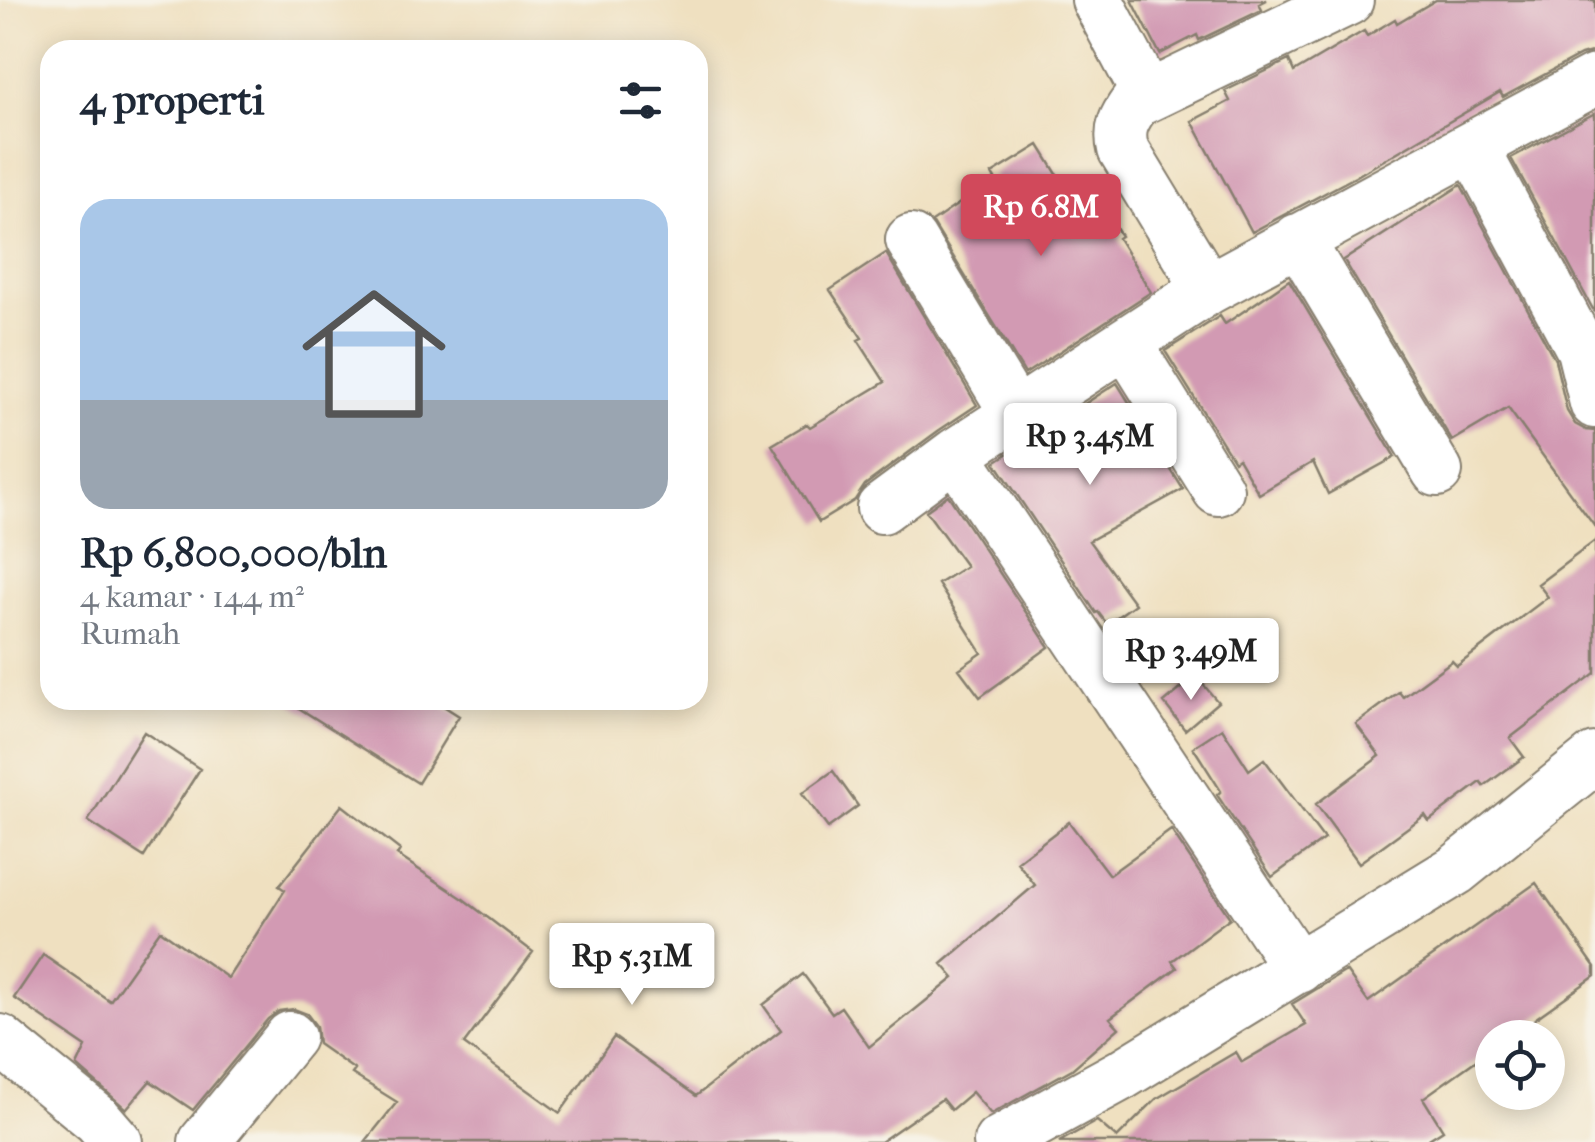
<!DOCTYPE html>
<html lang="id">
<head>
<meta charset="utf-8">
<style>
	body { margin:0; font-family:"IM FELL French Canon",serif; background:#f6f6f7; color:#1f2937; height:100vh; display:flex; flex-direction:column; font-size:38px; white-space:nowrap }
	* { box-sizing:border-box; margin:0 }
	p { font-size:32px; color:#747a83 }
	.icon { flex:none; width:55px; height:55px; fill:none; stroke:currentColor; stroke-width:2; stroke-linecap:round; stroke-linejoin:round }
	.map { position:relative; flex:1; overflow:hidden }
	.panel { position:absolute; left:40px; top:40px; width:668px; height:670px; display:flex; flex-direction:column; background:#fff; border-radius:30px; box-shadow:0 5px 25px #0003 }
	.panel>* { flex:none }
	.tools { position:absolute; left:1475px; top:1020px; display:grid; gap:20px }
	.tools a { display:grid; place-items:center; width:90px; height:90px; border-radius:50%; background:#fff; box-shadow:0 5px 25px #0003; font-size:50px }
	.price { position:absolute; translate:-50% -85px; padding:0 22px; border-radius:10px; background:#fff; color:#222; font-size:32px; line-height:65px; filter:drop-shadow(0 2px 5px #0008) }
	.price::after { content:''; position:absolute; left:50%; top:60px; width:30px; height:22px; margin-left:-15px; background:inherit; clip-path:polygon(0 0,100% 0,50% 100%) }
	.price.on { background:#d1495b; color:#fff }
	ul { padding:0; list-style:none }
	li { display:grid; align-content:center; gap:20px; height:530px; padding:0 40px }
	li+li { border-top:2px solid #e0e1e3 }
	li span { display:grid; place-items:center; height:310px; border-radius:30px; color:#555 }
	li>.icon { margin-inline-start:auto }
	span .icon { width:180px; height:180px; fill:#fffc; stroke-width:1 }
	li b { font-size:42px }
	h2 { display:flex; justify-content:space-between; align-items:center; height:120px; padding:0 40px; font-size:42px }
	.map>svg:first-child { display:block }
</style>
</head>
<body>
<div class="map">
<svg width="1595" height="1142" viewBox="0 0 1595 1142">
	<rect width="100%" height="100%" fill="#f7f3e8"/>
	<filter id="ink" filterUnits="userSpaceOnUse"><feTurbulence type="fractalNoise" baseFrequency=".01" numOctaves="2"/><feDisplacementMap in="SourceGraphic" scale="20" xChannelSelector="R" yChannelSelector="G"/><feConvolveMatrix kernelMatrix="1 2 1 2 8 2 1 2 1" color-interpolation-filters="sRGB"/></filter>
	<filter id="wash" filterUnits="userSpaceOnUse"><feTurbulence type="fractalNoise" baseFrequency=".0048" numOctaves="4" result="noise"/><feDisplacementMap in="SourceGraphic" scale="40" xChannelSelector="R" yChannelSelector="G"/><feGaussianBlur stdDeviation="2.25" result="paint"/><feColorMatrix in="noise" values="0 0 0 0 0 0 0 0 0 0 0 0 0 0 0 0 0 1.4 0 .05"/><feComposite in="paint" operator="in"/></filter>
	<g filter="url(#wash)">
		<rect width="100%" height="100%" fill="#efe0c0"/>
		<g id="blocks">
			<!-- building -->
			<path fill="#d29ab3" d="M1132,0h135l-8,4 3,6 -63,30 -2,-5 -37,19z
				M1436,0h159v51l-14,4 -78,42 -3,-5 -145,85 -103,55 -60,-111 38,-20 -5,-10 64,-31 5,12 70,-41 3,5 28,-17 2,4z
				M1595,113v200l-84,-155z
				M1039,145l32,52 18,-12 32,51 -3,2 33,54 -126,82 -93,-152 63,-43 -3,-5z
				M1461,185l94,175 12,51 8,13 11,6 9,1v96l-87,-119 -56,33 -108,-181z
				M886,253l91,152 -39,26 -73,54 -10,15 -36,22 -47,-77 35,-21 3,3 75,-45 -27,-42 4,-2 -32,-48z
				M1289,280l106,177 -67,37 -15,-32 -54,32 -21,-36 -4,3 -69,-110 55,-35 5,8z
				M1117,383l66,106 -94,52 46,63 -28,20 -9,-12 -2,1 -101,-151z
				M948,495l101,152 -69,50 -21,-28 23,-16 -44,-69 28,-18 -40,-55z
				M1595,541v132l-85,65 14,19 -40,29 -3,-4 -52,39 -4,-6 -66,48 -43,-59 64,-48 -24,-32 43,-32 4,5 49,-36 5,5 91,-69 -10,-13z
				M1196,676l22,26 -33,28 -21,-27z
				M286,700h148l25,16 -41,67z
				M1222,728l27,42 15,-11 60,80 -52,38 -55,-82 4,-4 -28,-44z
				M144,732l56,37 -56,88 -56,-36z
				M833,771l25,35 -30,22 -26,-35z
				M342,805l58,45 -3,5 65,43 71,54 -69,92 96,69 54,-76 82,59 85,-66 -18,-25 40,-31 29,39 9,-6 28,40 85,-69 -12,-14 93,-79 -18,-23 52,-40 40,53 62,-45 59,88 -58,43 5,7 -67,50 9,10 -47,41 -81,45 -19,-22 -21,18 -9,-11 -62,43h-515l32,-40 -45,-28 3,-4 -37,-26 -2,-18 -9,-12 -13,-5 -15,2 -11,8 -75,91 -43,-29 -24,28 -49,-43 9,-19 -72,-49 29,-43 67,46 50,-71 68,48 57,-88 -6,-4z
				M1536,883l59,84v9l-87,62h-16v11l-69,49 20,32 -19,12h-365l38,-21 20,17 39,-39 80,-47 6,10 64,-37 -14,-21 54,-33 22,31z"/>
		</g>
	</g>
	<g filter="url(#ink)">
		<use href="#blocks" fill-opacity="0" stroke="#867e6e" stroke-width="2.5"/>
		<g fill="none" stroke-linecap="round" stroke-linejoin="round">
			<defs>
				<path id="minor" d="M1097,0l51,96
					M1473,147l109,203 13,53
					M1298,239l139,232
					M911,240l105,174
					M1208,289l-85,-140c-5,-20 1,-31 13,-47l212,-102
					M1126,343l92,147
					M882,508l73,-54
					M1298,968l-343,-514 253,-165 387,-209
					M0,1040l98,80 19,22
					M204,1142l86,-105
					M999,1142l124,-68 333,-204 139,-112"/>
			</defs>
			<!-- minor casing -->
			<use href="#minor" stroke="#867e6e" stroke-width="54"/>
			<!-- minor -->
			<use href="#minor" stroke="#fff" stroke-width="50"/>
		</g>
	</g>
</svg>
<div class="tools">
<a><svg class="icon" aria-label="locate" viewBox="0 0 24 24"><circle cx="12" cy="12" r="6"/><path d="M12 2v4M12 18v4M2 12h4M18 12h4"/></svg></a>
</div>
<b class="price on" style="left:1041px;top:259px">Rp 6.8M</b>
<b class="price" style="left:1090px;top:488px">Rp 3.45M</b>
<b class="price" style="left:1191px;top:703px">Rp 3.49M</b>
<b class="price" style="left:632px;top:1008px">Rp 5.31M</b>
<section class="panel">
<h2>4 properti<svg class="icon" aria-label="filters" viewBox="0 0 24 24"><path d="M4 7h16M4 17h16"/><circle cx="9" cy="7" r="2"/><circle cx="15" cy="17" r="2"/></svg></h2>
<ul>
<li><span style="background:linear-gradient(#a9c7e8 65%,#9aa5b1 0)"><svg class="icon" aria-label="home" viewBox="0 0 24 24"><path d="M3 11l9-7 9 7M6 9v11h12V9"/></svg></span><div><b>Rp 6,800,000/bln</b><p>4 kamar · 144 m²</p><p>Rumah</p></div></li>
</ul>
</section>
</div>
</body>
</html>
